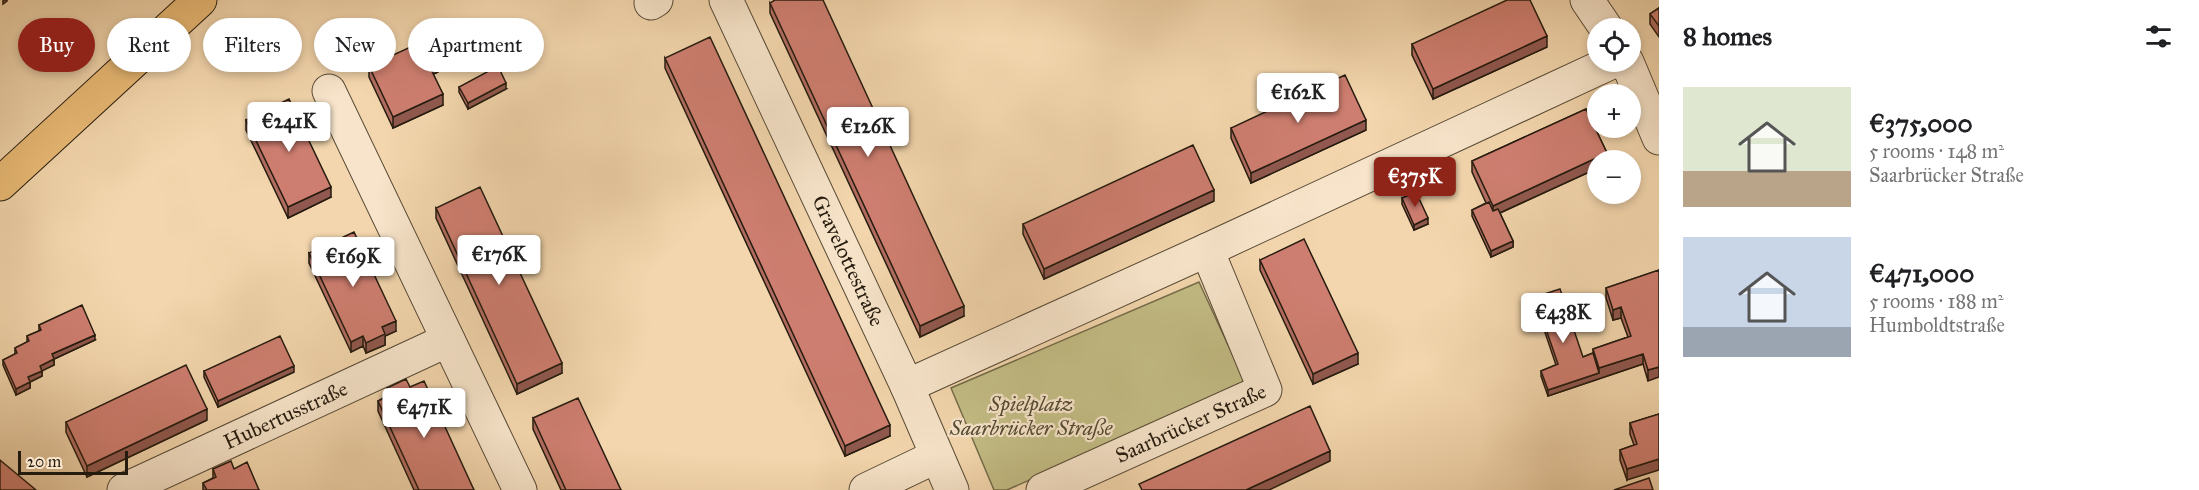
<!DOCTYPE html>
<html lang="en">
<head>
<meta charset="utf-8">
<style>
	body { margin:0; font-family:"IM FELL Great Primer",serif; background:#f6f6f6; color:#202124; height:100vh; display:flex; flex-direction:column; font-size:22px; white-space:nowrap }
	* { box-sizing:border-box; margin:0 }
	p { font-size:20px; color:#757577 }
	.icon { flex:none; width:33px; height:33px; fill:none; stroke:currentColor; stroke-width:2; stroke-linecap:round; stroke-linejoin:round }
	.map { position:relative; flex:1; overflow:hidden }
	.panel { display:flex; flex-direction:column; background:#fff; width:540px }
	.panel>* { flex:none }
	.guide { position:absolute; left:18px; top:18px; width:570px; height:54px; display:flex; gap:12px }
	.buttons { position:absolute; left:1587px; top:18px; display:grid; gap:12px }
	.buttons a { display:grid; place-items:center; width:54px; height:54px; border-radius:50%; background:#fff; box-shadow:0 3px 9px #0003; font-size:30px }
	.scale { position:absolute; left:18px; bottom:15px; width:110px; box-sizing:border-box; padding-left:6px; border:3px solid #251b0f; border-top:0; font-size:16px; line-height:21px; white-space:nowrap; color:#251b0f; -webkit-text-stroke:4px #f7e4ca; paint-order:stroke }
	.price { position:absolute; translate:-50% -51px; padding:0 14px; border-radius:6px; background:#fff; color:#222; font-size:20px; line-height:39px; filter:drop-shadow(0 2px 3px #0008) }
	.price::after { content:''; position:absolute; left:50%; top:36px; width:18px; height:14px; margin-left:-9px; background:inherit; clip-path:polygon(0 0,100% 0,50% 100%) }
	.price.active { background:#8f2418; color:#fff }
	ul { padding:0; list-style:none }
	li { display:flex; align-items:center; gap:18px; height:150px; padding:0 24px }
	li span { display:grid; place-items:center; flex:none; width:168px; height:120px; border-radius:0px; color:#555 }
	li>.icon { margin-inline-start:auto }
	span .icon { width:72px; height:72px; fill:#fffc; stroke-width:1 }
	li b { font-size:26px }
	h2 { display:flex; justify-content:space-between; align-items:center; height:72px; padding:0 24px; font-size:26px }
	.tag { padding:0 21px; border-radius:27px; background:#fff; box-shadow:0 3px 9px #0003; font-size:21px; line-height:54px }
	.tag.active { background:#8f2418; color:#fff }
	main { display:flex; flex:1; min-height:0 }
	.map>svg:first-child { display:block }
</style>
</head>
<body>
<main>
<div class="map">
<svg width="1659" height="490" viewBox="0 0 1659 490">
	<rect width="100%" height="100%" fill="#f3d6ad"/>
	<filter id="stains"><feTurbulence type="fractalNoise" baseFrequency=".00333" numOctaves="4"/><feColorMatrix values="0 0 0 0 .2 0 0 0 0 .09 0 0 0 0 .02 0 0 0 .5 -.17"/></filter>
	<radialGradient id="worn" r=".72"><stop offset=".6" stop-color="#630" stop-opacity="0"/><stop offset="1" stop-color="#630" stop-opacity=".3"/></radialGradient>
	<!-- green -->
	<path fill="#c3bc84" stroke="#746c4a" stroke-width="1.5" d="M1199,282l47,102 -239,106h-13l-43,-102z"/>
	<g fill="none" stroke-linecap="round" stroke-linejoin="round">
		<defs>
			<g id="minor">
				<path id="s1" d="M726,0l181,386 45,104"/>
				<path d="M1587,0l19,28"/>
				<path d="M651,3l5,-3"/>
				<path d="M1627,62l32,76"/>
				<path d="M329,91l191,399"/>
				<path d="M907,386l300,-136 405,-188"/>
				<path id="s2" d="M124,490l324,-150"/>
				<path d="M866,490l71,-34"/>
				<path id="s3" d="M1043,490l222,-100 -58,-140"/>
			</g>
			<path id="major" d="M0,184l200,-184"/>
		</defs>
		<!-- minor casing -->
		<use href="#minor" stroke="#584a36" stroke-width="35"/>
		<!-- major casing -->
		<use href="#major" stroke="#251b0f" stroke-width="35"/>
		<!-- minor -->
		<use href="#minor" stroke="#f7e4ca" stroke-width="33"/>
		<!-- major -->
		<use href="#major" stroke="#eabb76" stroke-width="33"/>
	</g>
	<!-- wall -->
	<path fill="#b16c60" stroke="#251b0f" stroke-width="1.5" d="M770,3l194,313 -44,21 -150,-324z
		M1659,8v29l-9,-13v-10z
		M1412,44l135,3 -114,52 -21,-44z
		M665,58l225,378 -45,20 -180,-388z
		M369,66l69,6 -5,2 10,31 -50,23 -24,-51z
		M459,87l47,2 -38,20 -9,-17z
		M1586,109l21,44v7h-9v8l-98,45 13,28v6l-22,10 -19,-41v-6l14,-7 -14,-31v-11z
		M246,120l85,77 -43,21 -42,-88z
		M1231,128l135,2 -115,53 -20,-45z
		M1402,198l26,26 -14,6 -12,-26z
		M1214,201l-170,78 -21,-45v-10z
		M436,208l126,165 -45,21 -81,-176z
		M309,253l87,78 -11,5v9l-19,8 -3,-7 -12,6 -42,-89z
		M1260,260l98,104 -45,20 -53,-114z
		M1659,270l-11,111 -5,-17 -95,32 -7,-20v-5l15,-6 -21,-62v-6l48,60 10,-4v-4l35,-12 -7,-19 -8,2 -7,-22v-10z
		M39,325l56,15 -41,19v6l-12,5v6l-12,6v6l-14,7 -13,-30v-5l12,-6v-6l12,-6v-6l12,-5z
		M204,371l90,1 -76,35 -14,-30z
		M410,387l64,103h-60l-36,-79v-10l9,-5v-8z
		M1659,414l-32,66 -7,-20v-10l14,-5 -4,-11v-11z
		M533,418l88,72h-60l-28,-61z
		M207,420l-120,57 -21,-45v-10z
		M213,469h21l25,21h-56v-7l10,-5z"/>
	<!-- shaded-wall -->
	<path fill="#90584e" stroke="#251b0f" stroke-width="1.5" d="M3,0h4v1l-4,3z
		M1547,36v11l-114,52v-10z
		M438,61v11l-9,4v-11z
		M506,83v6l-38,20v-6z
		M443,94v11l-50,23v-11z
		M1366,120v10l-115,53v-10z
		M1607,153v7h-9v8l-105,48v-10z
		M331,187v10l-43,21v-11z
		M1214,190v11l-170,78v-10z
		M1428,218v6l-14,6v-5z
		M1513,241v6l-22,10v-6z
		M964,306v10l-44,21v-11z
		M1621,307v11l-8,2v-10z
		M396,321v10l-11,5v9l-19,8v-10l16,-16z
		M95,335v5l-43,20v-6z
		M363,336v10l-12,6v-10z
		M1358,353v11l-45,20v-10z
		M1643,354v10l-95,32v-6l51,-17v-5z
		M54,359v6l-14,7v-6z
		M562,363v10l-45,21v-10z
		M294,366v6l-76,35v-6z
		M1659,367v10l-11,4v-11z
		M42,371v5l-14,7v-6z
		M30,382v6l-14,7v-6z
		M207,409v11l-120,57v-11z
		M890,425v11l-45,20v-10z
		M1330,451v10l-61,29h-23z
		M1659,459v11l-32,10v-11z"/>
	<!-- building -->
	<path fill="#ce7e70" stroke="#251b0f" stroke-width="1.5" d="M775,0h48l141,306 -44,20 -150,-323z
		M1507,0h23l17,36 -114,53 -21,-45z
		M1659,8v18l-9,-12z
		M710,37l180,388 -45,21 -180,-388z
		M428,39l10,22 -9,4 14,29 -50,23 -24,-51z
		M498,66l8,17 -38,20 -9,-16z
		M1345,75l21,45 -115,53 -20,-45z
		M289,99l42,88 -43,20 -42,-87z
		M1586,109l21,44 -114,53 -21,-45z
		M1193,145l21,45 -170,79 -21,-45z
		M480,187l82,176 -45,21 -81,-176z
		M1416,192l12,26 -14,7 -12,-27z
		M1489,202l4,9 5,-2 15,32 -22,10 -19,-41z
		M354,232l42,89 -14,6 3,7 -19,9 -3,-7 -12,6 -42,-89z
		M1304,239l54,114 -45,21 -53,-114z
		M1659,270v97l-11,3 -5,-16 -44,14 -6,-19 38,-13 -10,-29 -8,3 -7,-22z
		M1560,289l23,68 10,-4 6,20 -51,17 -7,-19 17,-7 -23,-67z
		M82,305l13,30 -43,19 2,5 -14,7 2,5 -14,6 2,5 -14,7 -13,-29 14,-7 -2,-5 14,-7 -2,-5 14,-6 -2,-5z
		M280,336l14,30 -76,35 -14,-30z
		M186,365l21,44 -120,57 -21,-44z
		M406,379l4,8 14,-6 50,109h-55l-41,-89 13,-6 -4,-7z
		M578,398l43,92h-55l-33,-72z
		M1310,406l20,45 -84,39h-104l-3,-6z
		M1659,414v45l-32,10 -7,-19 17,-6 -7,-21z
		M0,460l36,30h-36z
		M231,461l3,8 13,-7 12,28h-52l-4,-7 13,-6 -3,-8z
		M1649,478l4,12h-39z"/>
	<g text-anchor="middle" stroke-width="4.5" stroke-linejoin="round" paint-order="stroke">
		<!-- street labels -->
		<g font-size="21" fill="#251b0f" stroke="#f7e4ca">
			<text dy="7" stroke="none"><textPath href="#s1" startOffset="288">Gravelottestraße</textPath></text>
			<text dy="7" stroke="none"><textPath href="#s2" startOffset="178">Hubertusstraße</textPath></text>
			<text dy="7" stroke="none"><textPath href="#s3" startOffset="162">Saarbrücker Straße</textPath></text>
		</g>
		<!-- park labels -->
		<g font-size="21" font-style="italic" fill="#544b32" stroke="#f7e4ca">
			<text x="1031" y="411">Spielplatz<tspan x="1031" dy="24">Saarbrücker Straße</tspan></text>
		</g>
	</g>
	<rect width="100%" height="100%" filter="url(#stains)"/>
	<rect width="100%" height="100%" fill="url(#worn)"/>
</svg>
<div class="buttons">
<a><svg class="icon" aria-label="locate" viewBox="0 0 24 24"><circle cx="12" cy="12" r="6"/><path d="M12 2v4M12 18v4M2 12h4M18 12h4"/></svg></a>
<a>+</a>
<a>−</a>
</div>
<div class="scale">20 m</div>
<b class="price" style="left:1298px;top:124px">€162K</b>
<b class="price" style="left:289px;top:153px">€241K</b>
<b class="price" style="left:868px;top:158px">€126K</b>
<b class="price active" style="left:1415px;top:208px">€375K</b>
<b class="price" style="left:499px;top:286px">€176K</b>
<b class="price" style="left:353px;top:288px">€169K</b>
<b class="price" style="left:1563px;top:344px">€438K</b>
<b class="price" style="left:424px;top:439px">€471K</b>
<div class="guide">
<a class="tag active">Buy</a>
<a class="tag">Rent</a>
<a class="tag">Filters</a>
<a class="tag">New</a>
<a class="tag">Apartment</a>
</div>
</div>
<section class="panel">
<h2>8 homes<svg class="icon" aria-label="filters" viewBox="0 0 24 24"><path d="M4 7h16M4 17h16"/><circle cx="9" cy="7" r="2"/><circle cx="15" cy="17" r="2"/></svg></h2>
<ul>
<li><span style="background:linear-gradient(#dfe7d0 70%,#b9a48a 0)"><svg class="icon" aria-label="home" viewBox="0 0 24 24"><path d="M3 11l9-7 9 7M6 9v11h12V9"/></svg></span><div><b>€375,000</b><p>5 rooms · 148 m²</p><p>Saarbrücker Straße</p></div></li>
<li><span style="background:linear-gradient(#c9d6e8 75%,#9aa5b1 0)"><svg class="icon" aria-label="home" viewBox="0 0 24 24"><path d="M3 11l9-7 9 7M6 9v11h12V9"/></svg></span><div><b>€471,000</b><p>5 rooms · 188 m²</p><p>Humboldtstraße</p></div></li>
</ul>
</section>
</main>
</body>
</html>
